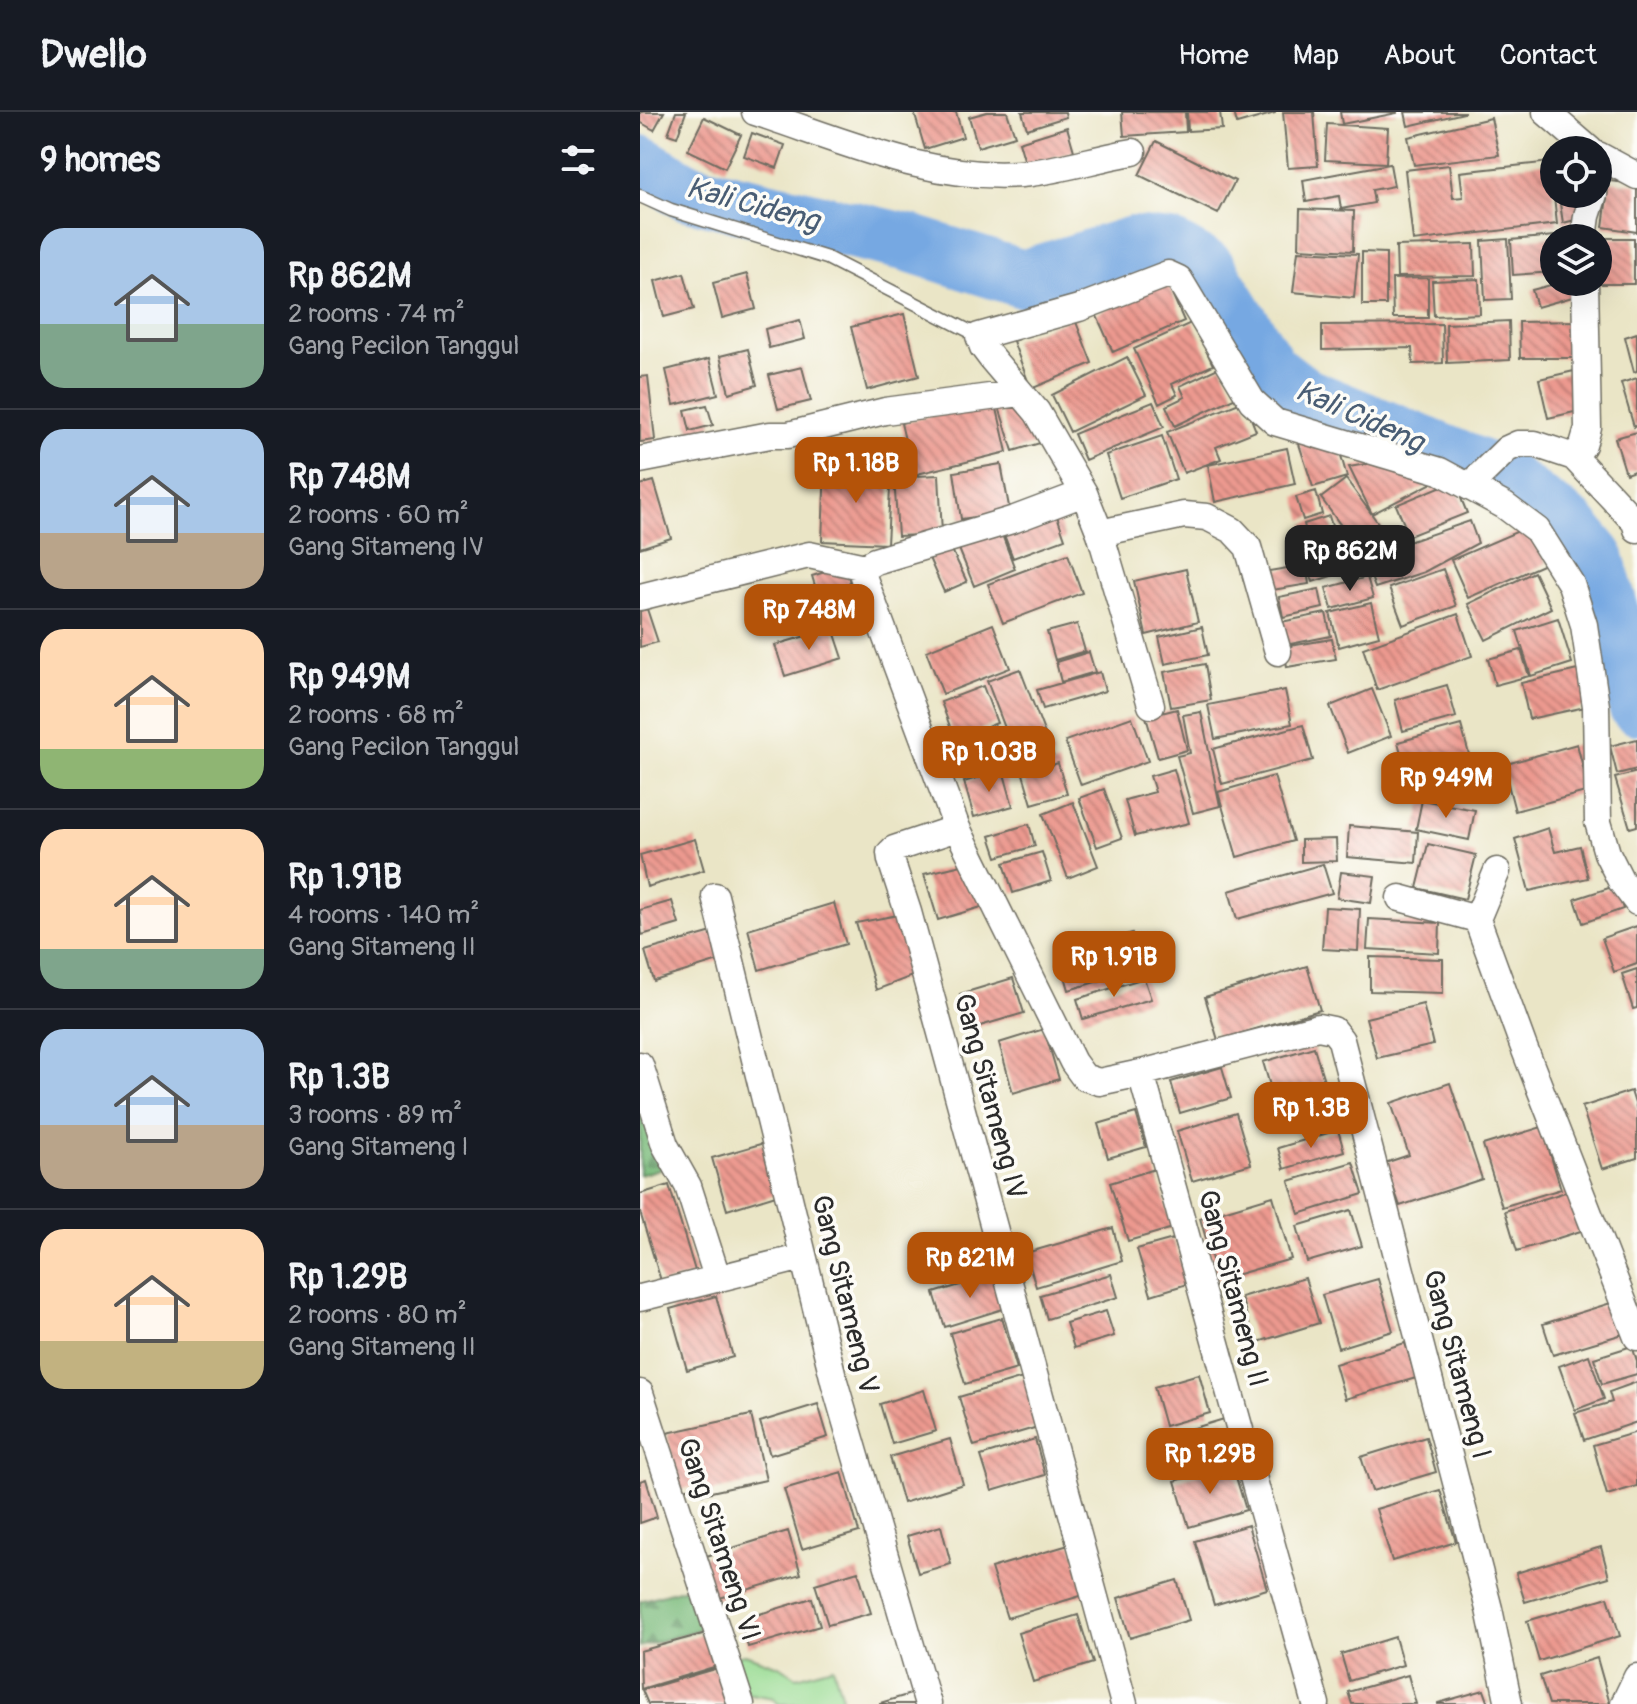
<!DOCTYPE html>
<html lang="en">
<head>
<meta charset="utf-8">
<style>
	body { margin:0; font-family:Pangolin,sans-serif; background:#242831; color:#f1f3f6; height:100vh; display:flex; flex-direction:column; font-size:30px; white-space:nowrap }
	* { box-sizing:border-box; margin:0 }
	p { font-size:26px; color:#9ea1a6 }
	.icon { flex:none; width:44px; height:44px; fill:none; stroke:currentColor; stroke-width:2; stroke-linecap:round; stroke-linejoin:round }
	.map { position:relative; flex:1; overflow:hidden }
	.sheet { display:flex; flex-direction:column; background:#171b24; width:640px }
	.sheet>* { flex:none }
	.tools { position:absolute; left:900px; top:24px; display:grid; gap:16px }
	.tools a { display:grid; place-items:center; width:72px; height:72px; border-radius:50%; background:#171b24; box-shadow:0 8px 32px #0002; font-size:40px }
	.price { position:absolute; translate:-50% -68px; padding:0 18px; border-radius:16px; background:#b45309; color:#fff; font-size:26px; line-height:52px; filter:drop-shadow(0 2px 4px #0008) }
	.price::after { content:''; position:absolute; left:50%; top:48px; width:24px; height:18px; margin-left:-12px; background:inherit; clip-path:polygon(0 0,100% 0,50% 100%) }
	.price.current { background:#222; color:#fff }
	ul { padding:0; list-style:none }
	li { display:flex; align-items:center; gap:24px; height:200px; padding:0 40px }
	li+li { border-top:2px solid #363941 }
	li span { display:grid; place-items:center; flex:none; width:224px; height:160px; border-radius:24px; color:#555 }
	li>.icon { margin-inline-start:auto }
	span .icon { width:96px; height:96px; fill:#fffc; stroke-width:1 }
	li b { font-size:34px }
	h2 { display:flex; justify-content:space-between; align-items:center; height:96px; padding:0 40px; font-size:34px }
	header { display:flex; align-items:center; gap:48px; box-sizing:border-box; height:112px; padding:0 40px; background:#171b24; border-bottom:2px solid #363941 }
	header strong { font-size:38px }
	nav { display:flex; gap:44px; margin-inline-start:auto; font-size:28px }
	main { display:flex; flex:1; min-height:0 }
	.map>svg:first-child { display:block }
</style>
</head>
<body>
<header>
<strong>Dwello</strong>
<nav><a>Home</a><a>Map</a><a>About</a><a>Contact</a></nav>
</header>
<main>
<section class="sheet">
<h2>9 homes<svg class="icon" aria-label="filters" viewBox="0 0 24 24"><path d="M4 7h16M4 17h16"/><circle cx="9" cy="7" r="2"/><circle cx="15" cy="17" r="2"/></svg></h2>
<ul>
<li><span style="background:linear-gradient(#a9c7e8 60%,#7fa58c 0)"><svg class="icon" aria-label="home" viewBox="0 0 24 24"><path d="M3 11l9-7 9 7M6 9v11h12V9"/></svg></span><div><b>Rp 862M</b><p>2 rooms · 74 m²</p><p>Gang Pecilon Tanggul</p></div></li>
<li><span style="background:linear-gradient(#a9c7e8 65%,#b9a48a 0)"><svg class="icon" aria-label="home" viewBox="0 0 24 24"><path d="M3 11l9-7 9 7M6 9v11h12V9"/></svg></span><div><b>Rp 748M</b><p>2 rooms · 60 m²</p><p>Gang Sitameng IV</p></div></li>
<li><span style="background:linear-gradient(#ffd9b3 75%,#8fb573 0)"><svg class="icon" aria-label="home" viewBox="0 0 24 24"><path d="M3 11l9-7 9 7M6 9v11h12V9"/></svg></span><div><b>Rp 949M</b><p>2 rooms · 68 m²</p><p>Gang Pecilon Tanggul</p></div></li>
<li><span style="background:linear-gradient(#ffd9b3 75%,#7fa58c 0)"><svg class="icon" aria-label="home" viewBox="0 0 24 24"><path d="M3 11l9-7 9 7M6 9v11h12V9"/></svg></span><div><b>Rp 1.91B</b><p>4 rooms · 140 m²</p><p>Gang Sitameng II</p></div></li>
<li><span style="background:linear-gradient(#a9c7e8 60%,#b9a48a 0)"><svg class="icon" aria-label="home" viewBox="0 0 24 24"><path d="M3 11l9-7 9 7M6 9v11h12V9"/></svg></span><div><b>Rp 1.3B</b><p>3 rooms · 89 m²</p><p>Gang Sitameng I</p></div></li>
<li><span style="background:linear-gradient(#ffd9b3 70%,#c2b280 0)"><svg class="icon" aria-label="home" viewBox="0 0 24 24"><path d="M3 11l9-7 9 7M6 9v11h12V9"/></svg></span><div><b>Rp 1.29B</b><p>2 rooms · 80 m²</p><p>Gang Sitameng II</p></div></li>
</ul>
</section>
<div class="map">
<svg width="997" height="1592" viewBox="0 0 997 1592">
	<defs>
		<pattern id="forest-firs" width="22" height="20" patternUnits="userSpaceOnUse" patternTransform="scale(2)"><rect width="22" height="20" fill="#7abb7c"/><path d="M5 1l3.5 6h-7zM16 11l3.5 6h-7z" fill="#649866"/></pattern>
		<pattern id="building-back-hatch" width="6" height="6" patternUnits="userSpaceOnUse" patternTransform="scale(2)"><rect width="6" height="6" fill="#ec998f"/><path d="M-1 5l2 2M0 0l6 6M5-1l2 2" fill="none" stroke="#bf7d75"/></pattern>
	</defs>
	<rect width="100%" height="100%" fill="#fdfcf7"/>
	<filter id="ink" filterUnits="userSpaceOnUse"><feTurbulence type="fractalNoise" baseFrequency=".0125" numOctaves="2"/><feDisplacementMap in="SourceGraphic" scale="16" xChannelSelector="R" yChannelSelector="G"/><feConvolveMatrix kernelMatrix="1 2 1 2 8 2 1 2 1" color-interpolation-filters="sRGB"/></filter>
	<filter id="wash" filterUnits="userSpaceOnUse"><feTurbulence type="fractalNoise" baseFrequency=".006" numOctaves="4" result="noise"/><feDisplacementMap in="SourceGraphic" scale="32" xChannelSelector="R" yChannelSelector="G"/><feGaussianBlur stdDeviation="1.8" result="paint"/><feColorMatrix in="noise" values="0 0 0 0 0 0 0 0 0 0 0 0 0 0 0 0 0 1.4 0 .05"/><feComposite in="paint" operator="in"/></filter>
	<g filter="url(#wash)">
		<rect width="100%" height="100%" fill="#eae5c6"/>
		<!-- grass -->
		<path fill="#98db92" stroke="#62835e" stroke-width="2" d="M105,1542l36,13 16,10 36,-10 11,37h-66l-4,-6 -29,-5 -12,-37z"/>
		<!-- forest -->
		<path fill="url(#forest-firs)" stroke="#527354" stroke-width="2" d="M0,993l26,62 -26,8z
			M45,1476l15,41 -60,18v-46z"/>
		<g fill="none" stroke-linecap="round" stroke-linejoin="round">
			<!-- river -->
			<path stroke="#76a8e2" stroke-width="58" d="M0,52l48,28 221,51 114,36 110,-34 38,4 36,20 63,101 34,26 198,81 69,51 24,29 42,149"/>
		</g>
		<g id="blocks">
			<!-- building -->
			<path fill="url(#building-back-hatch)" d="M0,0h24l-10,18 -14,-8z
				M36,0h10l-9,25 -9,-3z
				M274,0h42l7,25 -38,12z
				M347,0h20l8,24 -37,11 -9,-30z
				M382,0h43l1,5 -39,12z
				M482,0h63l1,20 -62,4z
				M547,0h33l2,17 -34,2z
				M594,0h41v1l-38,11z
				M643,0h31l4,54 -30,2z
				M700,0h57v1l-55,11z
				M765,0h59v1l-56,13z
				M64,5l37,18 -16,33 -37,-18z
				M851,6l8,37 -85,10 -6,-28z
				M687,12l61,4 -2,35 -61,-3z
				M427,15l7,24 -48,15 -7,-24z
				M112,21l33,12 -8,23 -33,-12z
				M516,29l79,40 -17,33 -79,-39z
				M910,50l7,62 -144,17 -8,-71 44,-5 4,33 10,-1 -3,-25z
				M750,52l4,22 -22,4 2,13 -33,6 -2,-13 -33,6 -3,-22z
				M969,69l28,3v48l-34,-5z
				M944,82v24l-21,5 -4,-26z
				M660,97l54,2 -1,40 -54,-3z
				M914,124v36l-41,3 -2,-35z
				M959,126h35v46h-35z
				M868,127l3,60 -26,1 -3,-59z
				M834,132l1,32 -78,1 -1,-31z
				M658,139l60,3 -4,44 -61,-6z
				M722,140l24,1v52h-24z
				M44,161l10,36 -30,8 -9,-36z
				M107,162l9,35 -34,9 -9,-35z
				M788,166v40h-35l-1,-39z
				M839,167l1,35 -46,2 -2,-35z
				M527,170l17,39 -71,31 -17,-38z
				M922,170h11l3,14 -39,11 -5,-17z
				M264,202l15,62 -52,14 -16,-63z
				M434,205l18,46 -61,26 -18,-48z
				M160,208l5,19 -36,9 -4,-19z
				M869,209l1,39 -63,3 -1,-39z
				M939,209v37h-59l-1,-36z
				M553,210l20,43 -41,19 5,11 -18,9 -25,-55z
				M802,212l1,39 -30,1 -1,-16 -90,2v-25z
				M997,221v38l-3,1 -9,-35z
				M108,237l9,36 -28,8 -9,-37z
				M487,245l19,38 -76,37 -18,-37z
				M69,247l9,35 -44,11 -8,-35z
				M582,254l14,31 -61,29 -9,-20 19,-9 -5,-11z
				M162,255l9,34 -33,8 -9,-34z
				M934,259l9,39 -35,8 -9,-39z
				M8,264l7,64 -15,2v-65z
				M997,266v48l-3,1 -13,-44z
				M355,288l12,52 -94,23 -12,-52z
				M604,289l12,30 -40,16 5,12 -37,14 -17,-41z
				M513,290l11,25 -79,33 -11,-26z
				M67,293l6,20 -23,6 -5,-21z
				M387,293l20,36 -34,10 -14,-44z
				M997,320v38l-11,4 -11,-36z
				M522,324l14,43 -56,19 -14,-43z
				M657,326l41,7 9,32 -34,10z
				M647,336l8,36 -80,18 -7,-37z
				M756,347l40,22 -64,33 -23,-47z
				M361,352l9,48 -49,7 -7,-47z
				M185,354l66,4 -4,74 -65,-3z
				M299,363l3,59 -44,2 -4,-59z
				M706,367l43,59 -26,18 -42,-58z
				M14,369l17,57 -31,10v-63z
				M814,369l13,32 -58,23 -13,-31z
				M676,379l6,23 -19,6 -7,-23z
				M416,401l9,26 -52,19 -10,-26z
				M689,404l7,23 -27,7 -5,-22z
				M830,409l8,22 -54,29 -49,16 -11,-31z
				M890,414l17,37 -79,35 -17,-38z
				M359,415l16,42 -41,17 -17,-42z
				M311,436l16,34 -23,10 -15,-34z
				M689,436l8,26 -24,8 -8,-26z
				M428,442l14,39 -79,30 -15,-39z
				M666,453l3,19 -37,6 -3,-19z
				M205,454l11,37 -33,9 -11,-36z
				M546,457l12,53 -52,13 -12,-54z
				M803,457l13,37 -53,19 -14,-37z
				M894,460l17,36 -65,32 -18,-36z
				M727,465l6,21 -41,11 -6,-21z
				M679,477l4,19 -40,9 -4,-20z
				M731,491l8,33 -40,11 -9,-34z
				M7,497l11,33 -18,5v-36z
				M686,501l5,23 -46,9 -4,-23z
				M818,502l14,42 -95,34 -14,-42z
				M918,506l14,45 -41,13 -14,-45z
				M353,512l17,44 -67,26 -17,-43z
				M437,512l8,27 -30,9 -8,-28z
				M562,515l6,28 -43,9 -6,-27z
				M193,516l10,30 -58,18 -10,-31z
				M692,527l4,20 -49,8 -3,-20z
				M881,538l8,26 -34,9 -7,-26z
				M449,540l6,20 -34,10 -5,-20z
				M565,552l6,36 -40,7 -7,-35z
				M380,557l33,86 -33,12 -33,-86z
				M942,557l8,37 -61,13 -8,-36z
				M460,560l5,19 -62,18 -6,-19z
				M807,573l9,32 -53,14 -8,-31z
				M343,574l14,37 -42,17 -14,-38z
				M732,577l19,47 -43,17 -18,-47z
				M645,578l7,34 -77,15 -7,-34z
				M537,597l10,41 -29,8 -12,-41z
				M561,600l19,94 -27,7 -16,-57 13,-3 -7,-38z
				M492,605l16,44 -67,24 -16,-44z
				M663,613l10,35 -91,24 -9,-35z
				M821,613l9,33 -63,17 -9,-33z
				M352,626l7,24 -44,12 -7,-23z
				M997,627v30l-20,5 -7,-28z
				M937,632l12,47 -74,20 -12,-46z
				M418,651l9,31 -35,10 -9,-30z
				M823,653l7,23 -33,11 -8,-23z
				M534,657l15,54 -54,13 -10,-36 30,-8 -5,-16z
				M363,658l10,36 -39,11 -10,-35z
				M997,660v54l-7,2 -15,-50z
				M634,664l19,65 -56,16 -19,-65z
				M464,677l18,49 -25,9 -18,-49z
				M782,688l53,10 -6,30 -53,-11z
				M433,690l25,64 -30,12 -25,-64z
				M389,712l6,22 -38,11 -7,-21z
				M709,714l69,6 -2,31 -69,-6z
				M908,716l7,24 25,-6 8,32 -59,13 -14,-52z
				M55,727l9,31 -57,17 -7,-32z
				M696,727l1,22 -36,1v-22z
				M788,732l48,11 -11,44 -48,-11z
				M402,740l9,29 -38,12 -9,-30z
				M330,751l18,42 -50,15 -14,-46z
				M683,752l9,29 -95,26 -8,-28z
				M701,760l34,4 -4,27 -34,-5z
				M975,774l8,23 -40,14 -8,-24z
				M32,789l7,23 -37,11 -2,-25z
				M194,791l12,41 -87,26 -11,-41z
				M685,795l35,2 -2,42 -36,-2z
				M258,803l22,58 -44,17 -20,-67z
				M729,807l71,4 -1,30 -72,-4z
				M997,814v38l-23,8 -12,-34z
				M76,819l9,28 -71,22 -9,-30z
				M492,821l10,35 -73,22 -10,-35z
				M730,845l73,2v34l-73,-2z
				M667,854l13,44 -102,30 -13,-43z
				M997,857v39l-4,1 -11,-35z
				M373,866l11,35 -54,16 -10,-35z
				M504,866l7,21 -68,20 -6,-20z
				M783,892l10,41 -56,13 -11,-40z
				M404,917l15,50 -46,14 -14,-50z
				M674,935l14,47 -51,15 -14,-47z
				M582,955l9,31 -51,15 -9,-31z
				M810,971l32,96 -82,27 -15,-43 24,-8 -18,-52z
				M991,979l6,19v48l-35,11 -20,-62z
				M496,1001l10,34 -38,11 -10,-34z
				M596,1001l15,51 -59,17 -15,-50z
				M902,1015l19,62 -59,18 -19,-62z
				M698,1018l6,21 -60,18 -6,-21z
				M124,1031l15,51 -52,16 -15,-52z
				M713,1050l10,32 -64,20 -10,-33z
				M515,1057l18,59 -45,13 -18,-58z
				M29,1073l27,89 -34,10 -22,-72v-18z
				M935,1077l12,40 -70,22 -12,-40z
				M633,1084l18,63 -73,21 -18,-62z
				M711,1098l11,36 -55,16 -10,-36z
				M473,1116l9,33 -86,26 -10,-34z
				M533,1127l14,45 -36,11 -14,-46z
				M356,1162l10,34 -61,19 -11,-34z
				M471,1162l7,23 -71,22 -7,-24z
				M665,1166l14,45 -64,20 -14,-46z
				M738,1167l15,52 -55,17 -16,-53z
				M76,1184l17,61 -46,13 -17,-61z
				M974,1190l9,32 -70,21 -10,-31z
				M466,1199l8,25 -40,12 -8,-25z
				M362,1206l15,51 -52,15 -15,-51z
				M765,1231l11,35 -71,21 -10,-35z
				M992,1234l5,15v13l-35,10 -8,-26z
				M949,1243l15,44 -29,11 -16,-44z
				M559,1262l11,39 -45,13 -11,-39z
				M386,1265l15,49 -67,20 -15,-49z
				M997,1270v40l-53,18 -9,-27 37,-11 -3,-10z
				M284,1278l12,41 -44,13 -12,-40z
				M178,1292l10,33 -58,18 -10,-33z
				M111,1303l15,65 -64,14 -2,-9 -21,5 -12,-57z
				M584,1307l8,29 -55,17 -9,-29z
				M997,1320v54l-30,9 -14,-50z
				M786,1325l10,35 -64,19 -11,-34z
				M310,1327l13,45 -60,19 -13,-46z
				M395,1327l10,36 -53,16 -11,-35z
				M592,1352l14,46 -57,17 -14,-46z
				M202,1360l17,60 -57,17 -18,-60z
				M6,1367l11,38 -17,6v-42z
				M800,1378l16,52 -64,19 -16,-52z
				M608,1413l19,64 -53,16 -19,-64z
				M301,1414l10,38 -33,9 -11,-37z
				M148,1419l13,43 -88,26 -13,-42z
				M432,1432l15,50 -80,24 -16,-50z
				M961,1435l8,30 -84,25 -9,-29z
				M218,1459l13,42 -43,12 -13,-41z
				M537,1468l12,40 -59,18 -12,-40z
				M968,1485l12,39 -81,25 -12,-40z
				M172,1486l8,28 -72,21 -8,-27z
				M438,1503l15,48 -60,19 -15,-49z
				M66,1521l11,33 -76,23 -1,-38z
				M755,1525l8,28 -54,16 -8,-27z
				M957,1546l13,46h-61l-9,-28z
				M78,1556l11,36h-81l-6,-14z
				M768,1563l8,29h-64l-4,-12z
				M844,1578l5,14h-51v-1z
				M274,1581l4,11h-38v-1z"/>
		</g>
	</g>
	<g filter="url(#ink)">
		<use href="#blocks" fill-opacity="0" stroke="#6e6c61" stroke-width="2"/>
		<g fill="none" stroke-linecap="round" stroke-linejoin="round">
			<defs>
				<path id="lane" d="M0,84l31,14 156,48 152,78"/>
				<path id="street" d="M115,0c86,28 182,72 275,61 34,-4 68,-15 103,-21
					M906,0l44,38
					M958,43l39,21
					M944,126l3,-22 7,-22
					M934,345l9,-12 5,-17 -3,-146
					M0,348l130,-25h18l97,-24 135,-18
					M830,373l37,-36 11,-5h17l39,13 61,65 2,7
					M460,421l84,-18 23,2 25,13 16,17 30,105
					M225,455l-2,9 94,252 116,234 11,15 15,5 42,-9 177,-46 15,3 8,10 148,569 20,95
					M0,485l169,-42 56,12 10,-6 140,-42 69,-26
					M511,593l-51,-172 -16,-40 -47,-81 -45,-53 -9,-12 -4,-11 100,-28 89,-34 11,5 73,122 23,21 165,49 65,35 32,24 34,54 13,41 12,81 2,116 9,31 14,28 16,21
					M317,716l-63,21 -4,4 1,7 17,52 216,792
					M75,784l119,485 94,323
					M760,786l77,21 46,126 114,292
					M837,807l20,-48
					M0,953l25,80 23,41 29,91
					M501,961l175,631
					M0,1186l163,-41
					M0,1281l101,311
					M984,1592l13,-27"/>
			</defs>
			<!-- lane casing -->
			<use href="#lane" stroke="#6e6c61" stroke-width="15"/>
			<!-- street casing -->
			<use href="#street" stroke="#6e6c61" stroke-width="29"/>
			<!-- lane -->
			<use href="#lane" stroke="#fff" stroke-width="12"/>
			<!-- street -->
			<use href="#street" stroke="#fff" stroke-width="26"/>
		</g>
	</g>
	<g text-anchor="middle" stroke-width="7" stroke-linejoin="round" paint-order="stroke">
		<!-- street labels -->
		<g font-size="28" fill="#2b2b2b" stroke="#fdfcf7">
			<text transform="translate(351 984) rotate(75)" y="10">Gang Sitameng IV</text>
			<text transform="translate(594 1176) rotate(75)" y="10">Gang Sitameng II</text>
			<text transform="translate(206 1182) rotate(76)" y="10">Gang Sitameng V</text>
			<text transform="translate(818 1252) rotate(75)" y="10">Gang Sitameng I</text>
			<text transform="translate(80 1427) rotate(72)" y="10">Gang Sitameng VI</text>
		</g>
		<!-- water labels -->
		<g font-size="30" font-style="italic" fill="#495d74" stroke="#fdfcf7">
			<text transform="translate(113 92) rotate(15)" y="10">Kali Cideng</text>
			<text transform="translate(720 304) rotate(24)" y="10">Kali Cideng</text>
		</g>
	</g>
</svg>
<div class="tools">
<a><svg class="icon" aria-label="locate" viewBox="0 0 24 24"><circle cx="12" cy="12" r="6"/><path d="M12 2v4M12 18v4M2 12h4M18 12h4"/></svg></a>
<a><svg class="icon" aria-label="layers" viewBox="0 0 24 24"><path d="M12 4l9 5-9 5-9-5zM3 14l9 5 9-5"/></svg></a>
</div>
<b class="price" style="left:216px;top:393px">Rp 1.18B</b>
<b class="price current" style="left:710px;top:481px">Rp 862M</b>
<b class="price" style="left:169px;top:540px">Rp 748M</b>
<b class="price" style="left:349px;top:682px">Rp 1.03B</b>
<b class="price" style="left:806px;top:708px">Rp 949M</b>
<b class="price" style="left:474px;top:887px">Rp 1.91B</b>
<b class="price" style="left:671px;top:1038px">Rp 1.3B</b>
<b class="price" style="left:330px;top:1188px">Rp 821M</b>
<b class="price" style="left:570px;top:1384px">Rp 1.29B</b>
</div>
</main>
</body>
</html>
